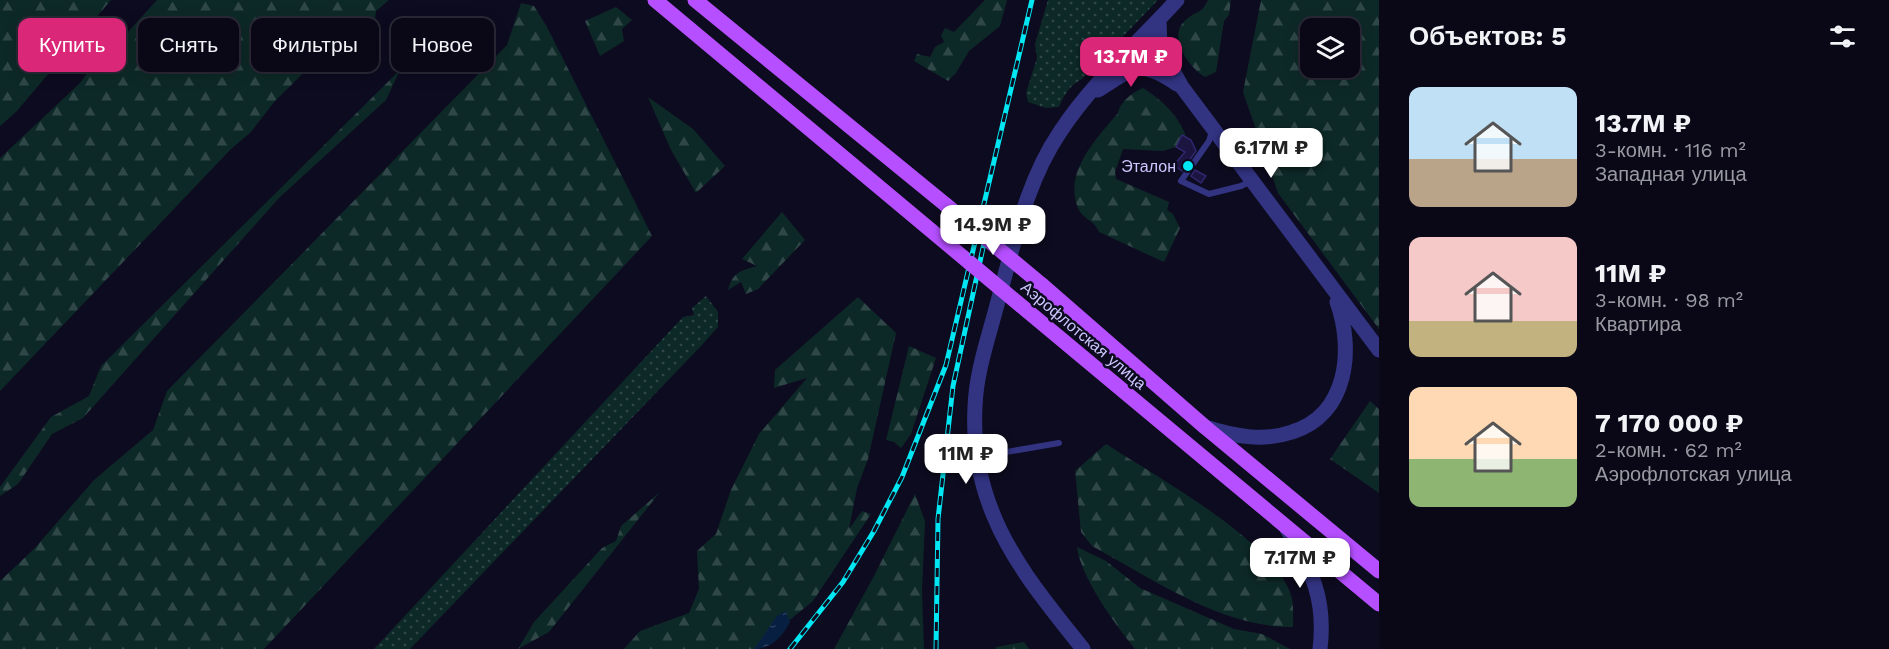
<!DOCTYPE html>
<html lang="ru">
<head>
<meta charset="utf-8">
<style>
	body { margin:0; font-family:"Work Sans",sans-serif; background:#181624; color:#f1f3f6; height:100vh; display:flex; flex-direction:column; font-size:22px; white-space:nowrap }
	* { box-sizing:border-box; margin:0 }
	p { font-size:20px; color:#999aa1 }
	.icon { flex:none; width:33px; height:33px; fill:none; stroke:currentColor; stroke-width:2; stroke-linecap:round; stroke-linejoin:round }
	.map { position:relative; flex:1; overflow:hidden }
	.drawer { display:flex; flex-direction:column; background:#0a0817; width:510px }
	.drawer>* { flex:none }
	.guide { position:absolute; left:18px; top:18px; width:570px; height:54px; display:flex; gap:12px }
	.fabs { position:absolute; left:1300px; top:18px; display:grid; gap:12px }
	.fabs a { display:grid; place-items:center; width:60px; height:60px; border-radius:12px; background:#0a0817; box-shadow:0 3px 15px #0003,0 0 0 2px #2a2936; font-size:30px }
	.price { position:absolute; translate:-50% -51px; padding:0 14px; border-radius:12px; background:#fff; color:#222; font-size:20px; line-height:39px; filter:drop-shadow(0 2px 3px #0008) }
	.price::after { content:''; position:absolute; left:50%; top:36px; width:18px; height:14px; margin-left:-9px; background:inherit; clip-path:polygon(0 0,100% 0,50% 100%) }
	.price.selected { background:#db2777; color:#fff }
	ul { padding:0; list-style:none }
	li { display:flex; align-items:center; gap:18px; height:150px; padding:0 30px }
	li span { display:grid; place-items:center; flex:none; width:168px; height:120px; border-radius:12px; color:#555 }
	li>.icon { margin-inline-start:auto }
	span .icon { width:72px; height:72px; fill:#fffc; stroke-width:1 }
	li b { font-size:26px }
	h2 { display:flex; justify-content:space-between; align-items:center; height:72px; padding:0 30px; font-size:26px }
	.tag { padding:0 21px; border-radius:12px; background:#0a0817; box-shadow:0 3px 15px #0003,0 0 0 2px #2a2936; font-size:21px; line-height:54px }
	.tag.selected { background:#db2777; color:#fff }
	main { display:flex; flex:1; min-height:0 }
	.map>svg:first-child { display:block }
</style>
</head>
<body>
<main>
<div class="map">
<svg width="1379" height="649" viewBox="0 0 1379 649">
	<defs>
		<pattern id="grass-dots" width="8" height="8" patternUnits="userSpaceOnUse" patternTransform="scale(1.5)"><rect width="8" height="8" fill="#0d2927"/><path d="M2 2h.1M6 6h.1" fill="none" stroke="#2f4747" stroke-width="1.8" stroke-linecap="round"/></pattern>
		<pattern id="forest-firs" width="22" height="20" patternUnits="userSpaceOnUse" patternTransform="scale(1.5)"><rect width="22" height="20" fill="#0d2927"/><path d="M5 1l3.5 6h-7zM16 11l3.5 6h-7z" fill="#2f4747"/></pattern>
		<pattern id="water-ripples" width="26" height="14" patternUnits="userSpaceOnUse" patternTransform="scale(1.5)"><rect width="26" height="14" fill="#071f41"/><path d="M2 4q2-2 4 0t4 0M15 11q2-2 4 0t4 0" fill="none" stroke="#2a3e5e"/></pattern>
	</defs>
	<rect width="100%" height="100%" fill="#0d0b1f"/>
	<!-- grass -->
	<path fill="url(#grass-dots)" d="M1048,0h110l-76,79c-12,6 -18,16 -23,28l-13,1 -18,-6 -2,-9 11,-35 -2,-14z
		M706,296l12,16v15l-18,20 -290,302h-36l309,-332 11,-2 -2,-7z"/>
	<!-- forest -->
	<path fill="url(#forest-firs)" fill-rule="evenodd" d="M0,0h111l-95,112 -16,14z
		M157,0h232l-13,11c-1,17 -10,25 -25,32l-3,-14 -74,73 -23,30 -20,17 -231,242v-233l79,-74 12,-16 26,-24z
		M985,0h22l-7,26 -31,25 -13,22 -8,8 -34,-20 3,-7 13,3 5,-10 9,-5 -3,-7 4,-7 9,4z
		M1208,0h23l-2,15 -5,6 -8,51 -11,5c-17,-10 -40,-43 -17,-59 11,-8 13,-4 20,-18z
		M1261,0h118v329l-101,-136 -35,-101zM1311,28h39v40h-39z
		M521,3l13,3 13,21 105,209 -388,413h-264v-68l34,-32 60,-69 59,-50 14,-39 340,-346z
		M616,7l16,13 -10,9 2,12 -24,15 -15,-35z
		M400,70l-14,30 -107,98 -196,220 -31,16 -34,50 -18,12v-9l51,-70 38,-21 12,-30z
		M1143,88c18,11 38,30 43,49l-4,-1 -6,11 -13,4 -40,-2 -8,23 1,7 53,23 -2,8 6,4 7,14 -16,34 -65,-30c-5,-13 -16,-12 -21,-24 -15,-36 19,-70 40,-95 2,-11 15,-21 25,-25z
		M648,97l45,32 32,37 -29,27 -25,-43z
		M782,212l23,28 -47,49 -12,5 -5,-12 -13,8c5,-18 12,-19 29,-24l-15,-7z
		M858,297l38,36 -28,126 -11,29 -8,41 13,-18 9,3 -58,87 -59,48h-130l16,-18 49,-18 10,-24 -2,-38 19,-17 15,-44 28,-56 48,-56 -33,10 1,-18z
		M909,346l27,12 -25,76 -10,14 -7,-6 -8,-2z
		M1370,401l9,8v84l-49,-34z
		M1106,444c49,32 167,96 185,151 3,10 2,23 2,32 -71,1 -140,-48 -201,-81l-11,-14 -6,-61z
		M660,492l-111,140 -31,17 16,-27 68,-74 14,-7 5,-15z
		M915,494l10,27 -3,70 2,58h-90l40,-73z
		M1077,547l29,14 34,27 94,41 28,5 28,15h-155c-20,-25 -54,-71 -58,-102z
		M1024,642l5,7h-33v-2z"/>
	<!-- water -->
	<path fill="url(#water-ripples)" d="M786,611l4,11c-8,15 -19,27 -36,27l23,-33z"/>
	<!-- building -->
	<path fill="#1c1541" stroke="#30266e" stroke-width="1.5" d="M1182,135l9,5 5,11 -14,20 -8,-6 11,-13 -9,-5z
		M1195,170l11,6 -5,7 -10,-7z"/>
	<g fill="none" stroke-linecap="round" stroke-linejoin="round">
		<!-- service -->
		<path stroke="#323381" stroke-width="6" d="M1212,131l-3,10 -28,40 28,13 32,-8 10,-5
			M977,457l82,-14"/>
		<!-- tertiary -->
		<path stroke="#323381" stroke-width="15" d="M1159,20l1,27 22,40 197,263
			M1098,90c35,-22 41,-32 79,-6
			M1205,427c28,9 58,15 87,5 56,-17 62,-83 45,-130
			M1287,529c25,43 39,69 33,120
			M1083,649c-33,-42 -70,-85 -90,-135 -14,-34 -20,-70 -18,-107 1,-35 14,-71 23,-106 16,-57 28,-119 62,-169 33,-50 77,-88 117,-132"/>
		<!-- primary -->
		<path stroke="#b54fff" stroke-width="15" d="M655,0l315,263
			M695,0l251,205
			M1042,285l163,142 174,144
			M1001,289l378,315"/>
		<defs>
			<path id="rail" d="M790,649l53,-67 31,-51 28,-54 44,-112 86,-365
				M936,649l2,-130 15,-133 33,-152"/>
		</defs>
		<!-- rail casing -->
		<use href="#rail" stroke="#00e7f3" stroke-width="5"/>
		<!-- rail -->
		<use href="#rail" stroke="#0d0b1f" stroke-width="3" stroke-dasharray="9" stroke-linecap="butt"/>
		<!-- primary-bridge -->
		<path stroke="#b54fff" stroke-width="15" d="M946,205l96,80
			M970,263l31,26"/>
	</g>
	<!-- markers -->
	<circle fill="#00e7f3" stroke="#0d0b1f" stroke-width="2" cx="1188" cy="166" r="6"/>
	<g text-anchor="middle" stroke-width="5" stroke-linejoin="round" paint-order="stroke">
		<!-- poi labels -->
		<g font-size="16" fill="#ccc8ff" stroke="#0d0b1f" text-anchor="end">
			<text x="1176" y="172">Эталон</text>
		</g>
		<!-- street labels -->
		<g font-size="16" fill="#ccc8ff" stroke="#0d0b1f">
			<text transform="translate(1084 335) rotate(40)" y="6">Аэрофлотская улица</text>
		</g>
	</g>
</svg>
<div class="fabs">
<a><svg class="icon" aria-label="layers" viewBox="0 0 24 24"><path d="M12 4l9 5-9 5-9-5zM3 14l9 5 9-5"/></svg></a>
</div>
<b class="price selected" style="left:1131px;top:88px">13.7M ₽</b>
<b class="price" style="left:1271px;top:179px">6.17M ₽</b>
<b class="price" style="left:993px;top:256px">14.9M ₽</b>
<b class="price" style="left:966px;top:485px">11M ₽</b>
<b class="price" style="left:1300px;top:589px">7.17M ₽</b>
<div class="guide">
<a class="tag selected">Купить</a>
<a class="tag">Снять</a>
<a class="tag">Фильтры</a>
<a class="tag">Новое</a>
</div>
</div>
<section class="drawer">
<h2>Объектов: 5<svg class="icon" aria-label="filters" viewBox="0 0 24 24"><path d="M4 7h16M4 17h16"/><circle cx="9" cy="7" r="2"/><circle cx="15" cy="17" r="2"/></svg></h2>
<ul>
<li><span style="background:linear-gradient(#bfe0f5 60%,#b9a48a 0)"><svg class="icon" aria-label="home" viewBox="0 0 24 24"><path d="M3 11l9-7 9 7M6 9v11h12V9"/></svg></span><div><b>13.7M ₽</b><p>3-комн. · 116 m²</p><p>Западная улица</p></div></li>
<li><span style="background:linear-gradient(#f6c9c9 70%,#c2b280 0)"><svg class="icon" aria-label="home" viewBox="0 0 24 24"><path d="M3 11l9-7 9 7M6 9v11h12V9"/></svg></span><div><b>11M ₽</b><p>3-комн. · 98 m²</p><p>Квартира</p></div></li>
<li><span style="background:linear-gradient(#ffd9b3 60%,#8fb573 0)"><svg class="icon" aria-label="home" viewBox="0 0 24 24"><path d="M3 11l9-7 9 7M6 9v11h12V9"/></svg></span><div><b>7 170 000 ₽</b><p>2-комн. · 62 m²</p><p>Аэрофлотская улица</p></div></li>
</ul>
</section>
</main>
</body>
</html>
